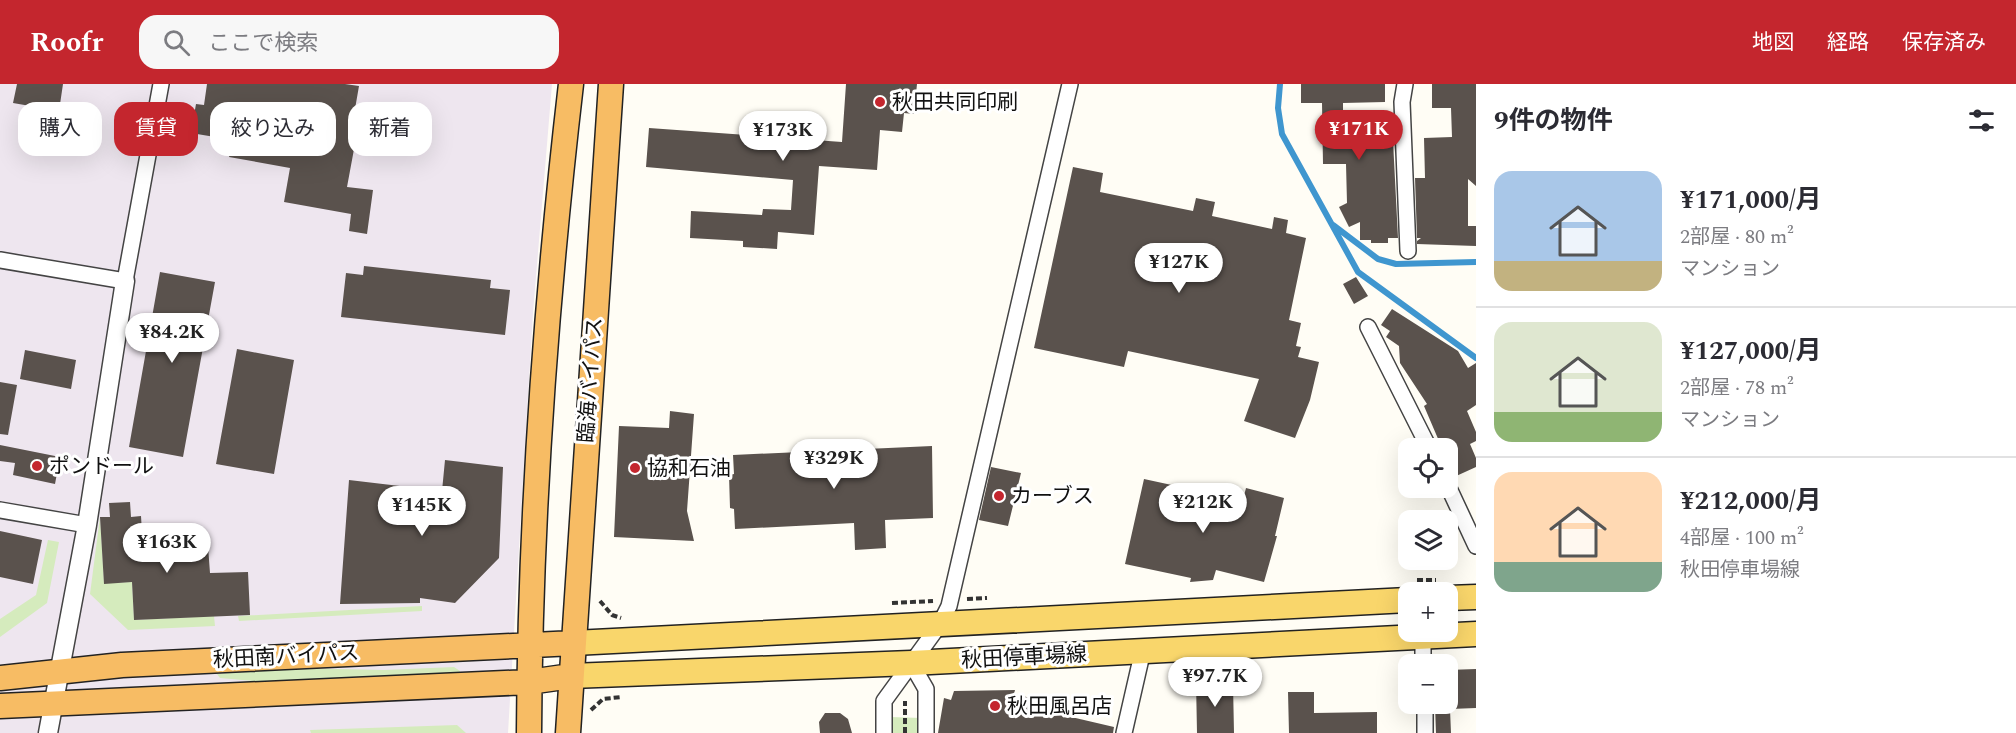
<!DOCTYPE html>
<html lang="ja">
<head>
<meta charset="utf-8">
<style>
	body { margin:0; font-family:Spectral,"Noto Sans JP",serif; background:#f7f7f7; color:#2b2b33; height:100vh; display:flex; flex-direction:column; font-size:22px; white-space:nowrap }
	* { box-sizing:border-box; margin:0 }
	p { font-size:20px; color:#7c7c81 }
	.icon { flex:none; width:33px; height:33px; fill:none; stroke:currentColor; stroke-width:2; stroke-linecap:round; stroke-linejoin:round }
	.map { position:relative; flex:1; overflow:hidden }
	.details { display:flex; flex-direction:column; background:#fff; width:540px }
	.details>* { flex:none }
	.guide { position:absolute; left:18px; top:18px; width:570px; height:54px; display:flex; gap:12px }
	.tools { position:absolute; left:1398px; top:354px; display:grid; gap:12px }
	.tools a { display:grid; place-items:center; width:60px; height:60px; border-radius:12px; background:#fff; box-shadow:0 6px 24px #0002; font-size:30px }
	.price { position:absolute; translate:-50% -51px; padding:0 14px; border-radius:21px; background:#fff; color:#222; font-size:20px; line-height:39px; filter:drop-shadow(0 2px 3px #0008) }
	.price::after { content:''; position:absolute; left:50%; top:36px; width:18px; height:14px; margin-left:-9px; background:inherit; clip-path:polygon(0 0,100% 0,50% 100%) }
	.price.active { background:#c4262e; color:#fff }
	ul { padding:0; list-style:none }
	li { display:flex; align-items:center; gap:18px; height:150px; padding:0 18px }
	li+li { border-top:2px solid #e1e1e2 }
	li span { display:grid; place-items:center; flex:none; width:168px; height:120px; border-radius:18px; color:#555 }
	li>.icon { margin-inline-start:auto }
	span .icon { width:72px; height:72px; fill:#fffc; stroke-width:1 }
	li b { font-size:26px }
	h2 { display:flex; justify-content:space-between; align-items:center; height:72px; padding:0 18px; font-size:26px }
	.pill { padding:0 21px; border-radius:18px; background:#fff; box-shadow:0 6px 24px #0002; font-size:21px; line-height:54px }
	.pill.active { background:#c4262e; color:#fff }
	header { display:flex; align-items:center; gap:36px; box-sizing:border-box; height:84px; padding:0 30px; background:#c4262e; color:#fff }
	header strong { font-size:28px }
	nav { display:flex; gap:33px; margin-inline-start:auto; font-size:21px }
	.search { width:420px; height:54px; background:#f7f7f7; display:flex; align-items:center; gap:15px; box-sizing:border-box; padding:0 21px; border-radius:18px; color:#7c7c81; font-size:22px }
	main { display:flex; flex:1; min-height:0 }
	.map>svg:first-child { display:block }
</style>
</head>
<body>
<header>
<strong>Roofr</strong>
<div class="search"><svg class="icon" aria-label="search" viewBox="0 0 24 24"><circle cx="10" cy="10" r="6"/><path d="M15 15l6 6"/></svg>ここで検索</div>
<nav><a>地図</a><a>経路</a><a>保存済み</a></nav>
</header>
<main>
<div class="map">
<svg width="1476" height="649" viewBox="0 0 1476 649">
	<rect width="100%" height="100%" fill="#fffdf5"/>
	<!-- industrial -->
	<path fill="#eee6ef" d="M0,0h552l-19,229 -25,420h-508z"/>
	<!-- green -->
	<path fill="#d5ebbd" d="M100,433l4,66 28,-1 2,38 80,-4 1,10 -87,4 -38,-36z
		M48,456l11,2 -12,61 -47,34v-18l36,-24z
		M422,522v5l-183,10 -1,-5z
		M454,583l6,4v4l-174,9 -66,-6 -3,-4 74,-6 93,2z
		M890,633l32,1v15h-32z
		M457,641l9,8h-155l-1,-3z"/>
	<g fill="none" stroke-linecap="round" stroke-linejoin="round">
		<!-- stream -->
		<path stroke="#3f96cf" stroke-width="6" d="M1280,0l-2,24 4,26 76,138 118,86
			M1333,141l45,34 18,5 80,-2"/>
	</g>
	<!-- building -->
	<path fill="#5a524d" d="M17,0h46l-4,27 -46,-8z
		M207,0h138l14,2 -8,46 6,1 -10,54 26,3 -6,44 -18,-3 2,-17 -67,-12 6,-34 -61,-11 4,-17 -42,-7 5,-29 8,1z
		M846,0h71l-3,30 -10,-1 -2,19 -22,-2 -3,40 -58,-4 -5,69 -36,-3 -1,17 -34,-2v-6l-53,-3 1,-27 71,4 1,-6 28,1 2,-30 -147,-13 3,-39 193,14z
		M1301,0h84v18l-42,1v39l50,-1 5,97h-10v5h-17v-3h-11v-18l-11,5 -10,-20 8,-4 -1,-39h-23l-1,-61h-21z
		M1432,0h44v102l-8,-7v47h8v20l-59,-2v-3l4,-3h-4l-2,-60h10l-1,-40 28,-1 -1,-29h-19z
		M1073,83l30,6 -3,19 93,19 3,-13 19,4 -3,14 60,13 2,-12 14,3 -2,13 20,5 -17,82 12,3 -5,23 5,1 -3,10 21,5 -9,38 -15,38 -51,-17 15,-42 -131,-28 -4,16 -90,-19z
		M364,182l127,14 -1,8 20,2 -5,45 -164,-18 5,-44 17,2z
		M160,188l55,10 -32,175 -54,-10z
		M1356,193l12,19 -14,8 -11,-20z
		M1392,225l66,42 10,17 8,-5v42l-9,6 9,21v9l-6,3 6,14v9l-22,10 -6,-16v-13h-6l-18,-42 3,-2 -27,-41 -1,-17 -13,-9 4,-6 -9,-6z
		M237,265l57,11 -20,114 -58,-10z
		M25,266l51,10 -5,29 -51,-10z
		M0,298l17,3 -9,50 -8,-1z
		M670,327l24,3 -7,97 7,30 -80,-4 5,-111 50,2z
		M0,361l60,12 -5,27 -42,-9 2,-12 -15,-2z
		M932,362l1,72 -48,2 1,28 -31,2 -1,-27 -119,6 -1,-20 -4,-1 -1,-33 5,-1 -1,-19z
		M445,376l58,7 -4,91 -44,45 -35,-5v5l-80,1 9,-124 93,11z
		M991,383l30,6 -13,53 -29,-6z
		M1144,395l60,13 -3,17 37,10 8,-31 38,10 -9,38h2l-13,46 -48,-12 -3,10 -23,2 1,-4 -66,-14z
		M130,418l1,15 10,-1 2,33 65,-3 2,27 38,-1 2,43 -116,5 -2,-38 -28,2 -4,-67h10l-1,-14z
		M0,447l42,9 -9,44 -33,-7z
		M1476,585v39l-26,1 1,24h-15l-1,-29h13v-34z
		M1213,596l1,5 19,-1 1,49h-37l-1,-52z
		M1015,606l-1,4 25,6 -2,9 77,18 -1,6h-175l6,-35 7,2 3,-9z
		M1288,608h26v21l63,-1v21h-88z
		M825,629h15l8,6 4,14h-32l-1,-11z"/>
	<g fill="none" stroke-linecap="round" stroke-linejoin="round">
		<defs>
			<path id="minor" d="M1405,0l-3,18 6,149
				M0,176l125,21 36,-197
				M1368,243l61,121
				M1448,402l28,60
				M0,426l87,15
				M1423,552v28
				M911,579l15,26v44
				M1425,620v29
				M884,649v-32l56,-77 9,-18 121,-522
				M1124,649l19,-83"/>
			<path id="tertiary" d="M48,649l39,-208 38,-244"/>
			<path id="primary" d="M1448,514l28,-1
				M574,559l834,-43
				M571,592l340,-13 565,-29"/>
			<path id="trunk" d="M0,594l122,-13 452,-22
				M0,622l529,-24 42,-6
				M529,649c1,-216 17,-434 42,-649
				M568,649l43,-649"/>
		</defs>
		<!-- minor casing -->
		<use href="#minor" stroke="#444" stroke-width="18"/>
		<!-- tertiary casing -->
		<use href="#tertiary" stroke="#444" stroke-width="21"/>
		<!-- primary casing -->
		<use href="#primary" stroke="#222" stroke-width="27"/>
		<!-- trunk casing -->
		<use href="#trunk" stroke="#222" stroke-width="27"/>
		<!-- path -->
		<path stroke="#333" stroke-width="4" stroke-dasharray="6 3" stroke-linecap="butt" d="M1417,496h19
			M967,515l20,-1
			M600,517l12,14 9,3
			M892,519l41,-2
			M591,626l12,-11 18,-2
			M905,649v-32"/>
		<!-- minor -->
		<use href="#minor" stroke="#fff" stroke-width="15"/>
		<!-- tertiary -->
		<use href="#tertiary" stroke="#fff" stroke-width="18"/>
		<!-- primary -->
		<use href="#primary" stroke="#f9d66b" stroke-width="24"/>
		<!-- trunk -->
		<use href="#trunk" stroke="#f7bc64" stroke-width="24"/>
	</g>
	<!-- markers -->
	<g fill="#c4262e" stroke="#fff" stroke-width="2">
		<circle cx="880" cy="18" r="6"/>
		<circle cx="37" cy="382" r="6"/>
		<circle cx="635" cy="384" r="6"/>
		<circle cx="999" cy="412" r="6"/>
		<circle cx="995" cy="622" r="6"/>
	</g>
	<g text-anchor="middle" stroke-width="6" stroke-linejoin="round" paint-order="stroke">
		<!-- poi labels -->
		<g font-size="21" fill="#111" stroke="#fff" text-anchor="start">
			<text x="892" y="25">秋田共同印刷</text>
			<text x="49" y="389">ポンドール</text>
			<text x="647" y="391">協和石油</text>
			<text x="1011" y="419">カーブス</text>
			<text x="1007" y="629">秋田風呂店</text>
		</g>
		<!-- street labels -->
		<g font-size="21" fill="#111" stroke="#fff">
			<text transform="translate(590 296) rotate(-86)" y="7">臨海バイパス</text>
			<text transform="translate(286 572) rotate(-3)" y="7">秋田南バイパス</text>
			<text transform="translate(1024 573) rotate(-3)" y="7">秋田停車場線</text>
		</g>
	</g>
</svg>
<div class="tools">
<a><svg class="icon" aria-label="locate" viewBox="0 0 24 24"><circle cx="12" cy="12" r="6"/><path d="M12 2v4M12 18v4M2 12h4M18 12h4"/></svg></a>
<a><svg class="icon" aria-label="layers" viewBox="0 0 24 24"><path d="M12 4l9 5-9 5-9-5zM3 14l9 5 9-5"/></svg></a>
<a>+</a>
<a>−</a>
</div>
<b class="price active" style="left:1359px;top:77px">¥171K</b>
<b class="price" style="left:783px;top:78px">¥173K</b>
<b class="price" style="left:1179px;top:210px">¥127K</b>
<b class="price" style="left:172px;top:280px">¥84.2K</b>
<b class="price" style="left:834px;top:406px">¥329K</b>
<b class="price" style="left:1203px;top:450px">¥212K</b>
<b class="price" style="left:422px;top:453px">¥145K</b>
<b class="price" style="left:167px;top:490px">¥163K</b>
<b class="price" style="left:1215px;top:624px">¥97.7K</b>
<div class="guide">
<a class="pill">購入</a>
<a class="pill active">賃貸</a>
<a class="pill">絞り込み</a>
<a class="pill">新着</a>
</div>
</div>
<section class="details">
<h2>9件の物件<svg class="icon" aria-label="filters" viewBox="0 0 24 24"><path d="M4 7h16M4 17h16"/><circle cx="9" cy="7" r="2"/><circle cx="15" cy="17" r="2"/></svg></h2>
<ul>
<li><span style="background:linear-gradient(#a9c7e8 75%,#c2b280 0)"><svg class="icon" aria-label="home" viewBox="0 0 24 24"><path d="M3 11l9-7 9 7M6 9v11h12V9"/></svg></span><div><b>¥171,000/月</b><p>2部屋 · 80 m²</p><p>マンション</p></div></li>
<li><span style="background:linear-gradient(#dfe7d0 75%,#8fb573 0)"><svg class="icon" aria-label="home" viewBox="0 0 24 24"><path d="M3 11l9-7 9 7M6 9v11h12V9"/></svg></span><div><b>¥127,000/月</b><p>2部屋 · 78 m²</p><p>マンション</p></div></li>
<li><span style="background:linear-gradient(#ffd9b3 75%,#7fa58c 0)"><svg class="icon" aria-label="home" viewBox="0 0 24 24"><path d="M3 11l9-7 9 7M6 9v11h12V9"/></svg></span><div><b>¥212,000/月</b><p>4部屋 · 100 m²</p><p>秋田停車場線</p></div></li>
</ul>
</section>
</main>
</body>
</html>
